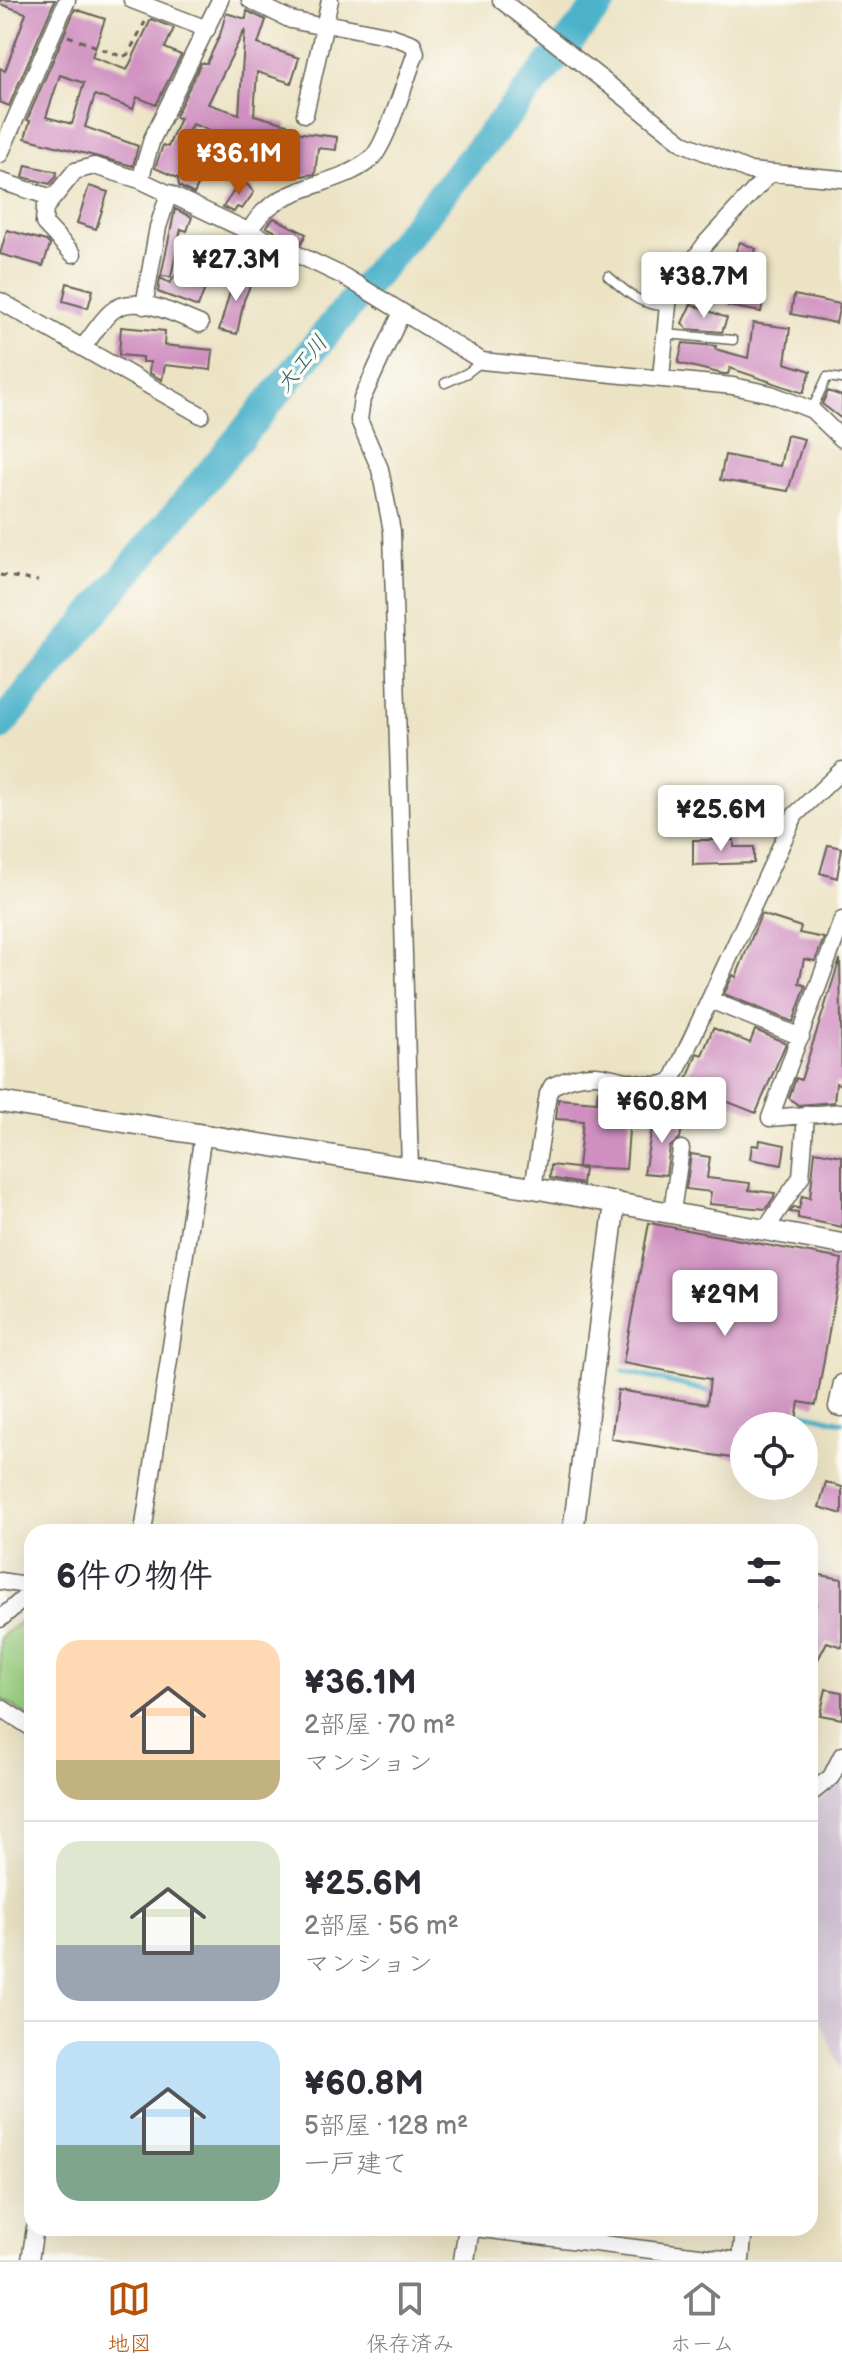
<!DOCTYPE html>
<html lang="ja">
<head>
<meta charset="utf-8">
<style>
	body { margin:0; font-family:"Balsamiq Sans","Klee One",sans-serif; background:#f7f7f7; color:#2b2b33; height:100vh; display:flex; flex-direction:column; font-size:30px; white-space:nowrap }
	* { box-sizing:border-box; margin:0 }
	p { font-size:26px; color:#7c7c81 }
	.icon { flex:none; width:44px; height:44px; fill:none; stroke:currentColor; stroke-width:2; stroke-linecap:round; stroke-linejoin:round }
	.map { position:relative; flex:1; overflow:hidden }
	.side { position:absolute; left:24px; top:1524px; width:794px; height:712px; display:flex; flex-direction:column; background:#fff; border-radius:24px; box-shadow:0 8px 32px #0002 }
	.side>* { flex:none }
	.controls { position:absolute; left:730px; top:1412px; display:grid; gap:16px }
	.controls a { display:grid; place-items:center; width:88px; height:88px; border-radius:50%; background:#fff; box-shadow:0 8px 32px #0002; font-size:40px }
	.price { position:absolute; translate:-50% -68px; padding:0 18px; border-radius:8px; background:#fff; color:#222; font-size:26px; line-height:52px; filter:drop-shadow(0 2px 4px #0008) }
	.price::after { content:''; position:absolute; left:50%; top:48px; width:24px; height:18px; margin-left:-12px; background:inherit; clip-path:polygon(0 0,100% 0,50% 100%) }
	.price.on { background:#b45309; color:#fff }
	ul { padding:0; list-style:none }
	li { display:flex; align-items:center; gap:24px; height:200px; padding:0 32px }
	li+li { border-top:2px solid #e1e1e2 }
	li span { display:grid; place-items:center; flex:none; width:224px; height:160px; border-radius:24px; color:#555 }
	li>.icon { margin-inline-start:auto }
	span .icon { width:96px; height:96px; fill:#fffc; stroke-width:1 }
	li b { font-size:34px }
	h2 { display:flex; justify-content:space-between; align-items:center; height:96px; padding:0 32px; font-size:34px }
	.menu { display:flex; justify-content:space-around; align-items:center; height:112px; border-top:2px solid #e1e1e2; background:#fff; font-size:22px; color:#7c7c81 }
	.menu a { display:grid; justify-items:center; gap:4px }
	.menu .on { color:#b45309 }
	.map>svg:first-child { display:block }
</style>
</head>
<body>
<div class="map">
<svg width="842" height="2260" viewBox="0 0 842 2260">
	<rect width="100%" height="100%" fill="#fdfcf7"/>
	<filter id="ink" filterUnits="userSpaceOnUse"><feTurbulence type="fractalNoise" baseFrequency=".0125" numOctaves="2"/><feDisplacementMap in="SourceGraphic" scale="16" xChannelSelector="R" yChannelSelector="G"/><feConvolveMatrix kernelMatrix="1 2 1 2 8 2 1 2 1" color-interpolation-filters="sRGB"/></filter>
	<filter id="wash" filterUnits="userSpaceOnUse"><feTurbulence type="fractalNoise" baseFrequency=".006" numOctaves="4" result="noise"/><feDisplacementMap in="SourceGraphic" scale="32" xChannelSelector="R" yChannelSelector="G"/><feGaussianBlur stdDeviation="1.8" result="paint"/><feColorMatrix in="noise" values="0 0 0 0 0 0 0 0 0 0 0 0 0 0 0 0 0 1.4 0 .05"/><feComposite in="paint" operator="in"/></filter>
	<g filter="url(#wash)">
		<rect width="100%" height="100%" fill="#ece3c4"/>
		<!-- industrial -->
		<path fill="#cebed1" d="M842,1775v297l-32,-77v-190l17,-10z"/>
		<!-- green -->
		<path fill="#9cd182" stroke="#5c764f" stroke-width="2" d="M32,1612v107l-32,-21v-60z"/>
		<g fill="none" stroke-linecap="round" stroke-linejoin="round">
			<!-- stream -->
			<path stroke="#4bb2ca" stroke-width="5" d="M623,1371l92,22
				M791,1410l51,12"/>
			<!-- river -->
			<path stroke="#4bb2ca" stroke-width="30" d="M0,726l603,-726"/>
		</g>
		<g id="blocks">
			<!-- building -->
			<path fill="#cf8fc0" fill-rule="evenodd" d="M0,0h55l-46,106 -9,-4v-34l5,3 21,-58 -26,-9z
				M75,9l30,10 -13,38 35,13 24,-51 23,9 -9,20 16,7 -25,50 -19,-8 -4,12 -38,-14 -10,32 53,19 -5,20 -108,-28 5,-17 -3,-1zM60,75l24,8 -12,41 -26,-7z
				M247,11l19,9 -8,24 41,14 -8,25 -34,-11 -3,43 33,9 -2,7 52,6 -1,13 -18,-2 -3,26 -21,3 3,-27 -55,-15 -10,33 -22,-6 8,-29 -26,-9 -12,26 29,12 -15,32 -15,-8 -1,-8 -23,-10 8,-23 5,2 12,-29 -5,-1 26,-54h6l13,-28 6,-22 20,6zM245,29l-6,85 -31,-10z
				M26,165l31,7 -1,5 -6,7 -27,-7z
				M242,179l12,13 -12,17 -5,-2 -3,5 -11,-5z
				M89,186l19,6 -12,37 -19,-6z
				M175,209l17,8 -5,14 -6,-2 -10,48 -10,-1z
				M274,218l32,16 -5,10 -35,-17z
				M7,230l39,11 4,4 -7,21 -43,-12z
				M740,242l16,7 -8,19 -16,-8z
				M236,271l18,6 -10,23 -7,34 -18,-4z
				M178,272l29,11 -9,24 -40,-15 2,-14 10,5z
				M67,283l26,7 -5,18 -25,-7z
				M732,284l33,6 -4,22 -33,-6z
				M794,295l46,9 -4,19 -45,-9z
				M691,304l36,14 -5,14 -35,-3 -5,-6z
				M753,323l37,5 -5,35 26,8 -8,22 -73,-25 -2,6h-5l-45,-11 5,-20 33,3 -1,3 33,9z
				M121,327l44,4 -1,14 49,5 -2,20 -46,-5 -3,15 -13,-7 1,-11h-8v-5l-23,-2z
				M828,391l14,5v23l-20,-15z
				M787,435l17,4 -16,52 -68,-11 5,-25 55,11z
				M693,840h41v7h20v16l-61,2z
				M828,845l14,3 -5,30 -17,-5z
				M761,914l40,13 -2,6 25,5 -9,23 -11,-2 -5,24 7,3 -13,36 -69,-28 9,-19 3,2z
				M840,959l2,126 -6,-2 -2,19 -36,3 -9,-7 7,-20 5,2z
				M713,1028l37,15 5,-13 31,13 -30,70 -71,-28 12,-32 5,2z
				M598,1090l18,1 -1,12 16,1 -5,65 -48,-2 5,-46 -27,-2 2,-20 39,3z
				M654,1117l29,5 -3,16 -10,9 -4,28 -22,-2z
				M760,1140l25,5 -3,20 -32,-6 2,-14 7,1z
				M815,1151l27,5v71l-44,-9v-5l-8,-1 4,-5 5,2 3,-13 8,2z
				M691,1154l19,3 -3,21 43,5 -1,7 26,3 -1,4 -8,12 -57,-5 2,-12 -25,-3z
				M551,1165l33,4 -2,15 -32,-6z
				M649,1223l193,36 -26,146 -17,-3 -4,24h-51v34l-133,-21 7,-49 89,14 3,-25 -87,-16z
				M826,1482l16,5v27l-23,-7z
				M810,1573l32,6v68l-15,-5 -17,33v-53l7,-20 -7,-2z
				M826,1689l16,3v27l-22,-4z"/>
		</g>
	</g>
	<g filter="url(#ink)">
		<use href="#blocks" fill-opacity="0" stroke="#656257" stroke-width="2"/>
		<g fill="none" stroke-linecap="round" stroke-linejoin="round">
			<defs>
				<path id="service" d="M608,276c21,18 32,30 60,30
					M666,334l67,6
					M445,383l22,-10 14,-11
					M812,409l15,-32 15,2"/>
				<path id="minor" d="M132,0l75,29
					M250,0l41,20 33,7
					M501,0l182,143 67,28 92,8
					M305,114l25,-114
					M0,154l67,-154
					M140,180l12,-41 68,-139
					M0,181l53,17
					M250,231c22,-47 84,-42 120,-71 16,-13 36,-83 46,-107l-3,-9 -22,-8 -66,-13
					M73,254l-29,-31 1,-15 30,-37 19,-5 46,14 205,97 137,84 251,25 38,8 41,16 30,29
					M0,301l201,114
					M144,306l14,-79 11,-34
					M402,312l-40,87 -3,21 21,49 12,62 18,638
					M83,347c9,-11 17,-25 28,-35 23,-21 65,3 89,12
					M661,377l8,-82 37,-52 64,-70
					M842,920l-72,198 72,-6
					M710,1000l91,37
					M533,1188l15,-94 4,-8c14,-6 29,-12 44,-11 23,2 55,17 76,6l123,-266 47,-45
					M672,1212l9,-63
					M765,1230l36,-53 5,-61
					M842,1383l-5,24 5,1
					M143,1532l60,-398
					M0,1581l32,5
					M0,1619l32,-28
					M0,1707l32,21
					M810,1794l21,-17 11,-22
					M474,2228l258,32
					M30,2260l5,-32
					M741,2260l3,-32"/>
				<path id="tertiary" d="M0,1102l533,86 309,56
					M573,1532l42,-330
					M464,2260l5,-32"/>
			</defs>
			<!-- service casing -->
			<use href="#service" stroke="#656257" stroke-width="11"/>
			<!-- minor casing -->
			<use href="#minor" stroke="#656257" stroke-width="19"/>
			<!-- tertiary casing -->
			<use href="#tertiary" stroke="#656257" stroke-width="23"/>
			<!-- path -->
			<path stroke="#656257" stroke-width="3" stroke-dasharray="6 6" stroke-linecap="butt" d="M68,36l55,21 5,-3 17,-32
				M0,575l38,6"/>
			<!-- service -->
			<use href="#service" stroke="#fff" stroke-width="8"/>
			<!-- minor -->
			<use href="#minor" stroke="#fff" stroke-width="16"/>
			<!-- tertiary -->
			<use href="#tertiary" stroke="#fff" stroke-width="20"/>
		</g>
	</g>
	<g text-anchor="middle" stroke-width="7" stroke-linejoin="round" paint-order="stroke">
		<!-- water labels -->
		<g font-size="22" font-style="italic" fill="#31606a" stroke="#fdfcf7">
			<text transform="translate(301 363) rotate(-50)" y="8">大工川</text>
		</g>
	</g>
</svg>
<div class="controls">
<a><svg class="icon" aria-label="locate" viewBox="0 0 24 24"><circle cx="12" cy="12" r="6"/><path d="M12 2v4M12 18v4M2 12h4M18 12h4"/></svg></a>
</div>
<b class="price on" style="left:239px;top:197px">¥36.1M</b>
<b class="price" style="left:236px;top:303px">¥27.3M</b>
<b class="price" style="left:704px;top:320px">¥38.7M</b>
<b class="price" style="left:721px;top:853px">¥25.6M</b>
<b class="price" style="left:662px;top:1145px">¥60.8M</b>
<b class="price" style="left:725px;top:1338px">¥29M</b>
<section class="side">
<h2>6件の物件<svg class="icon" aria-label="filters" viewBox="0 0 24 24"><path d="M4 7h16M4 17h16"/><circle cx="9" cy="7" r="2"/><circle cx="15" cy="17" r="2"/></svg></h2>
<ul>
<li><span style="background:linear-gradient(#ffd9b3 75%,#c2b280 0)"><svg class="icon" aria-label="home" viewBox="0 0 24 24"><path d="M3 11l9-7 9 7M6 9v11h12V9"/></svg></span><div><b>¥36.1M</b><p>2部屋 · 70 m²</p><p>マンション</p></div></li>
<li><span style="background:linear-gradient(#dfe7d0 65%,#9aa5b1 0)"><svg class="icon" aria-label="home" viewBox="0 0 24 24"><path d="M3 11l9-7 9 7M6 9v11h12V9"/></svg></span><div><b>¥25.6M</b><p>2部屋 · 56 m²</p><p>マンション</p></div></li>
<li><span style="background:linear-gradient(#bfe0f5 65%,#7fa58c 0)"><svg class="icon" aria-label="home" viewBox="0 0 24 24"><path d="M3 11l9-7 9 7M6 9v11h12V9"/></svg></span><div><b>¥60.8M</b><p>5部屋 · 128 m²</p><p>一戸建て</p></div></li>
</ul>
</section>
</div>
<nav class="menu">
<a class="on"><svg class="icon" aria-label="map" viewBox="0 0 24 24"><path d="M3 6l6-2 6 2 6-2v14l-6 2-6-2-6 2zM9 4v14M15 6v14"/></svg>地図</a>
<a><svg class="icon" aria-label="saved" viewBox="0 0 24 24"><path d="M7 4h10v16l-5-4-5 4z"/></svg>保存済み</a>
<a><svg class="icon" aria-label="home" viewBox="0 0 24 24"><path d="M3 11l9-7 9 7M6 9v11h12V9"/></svg>ホーム</a>
</nav>
</body>
</html>
